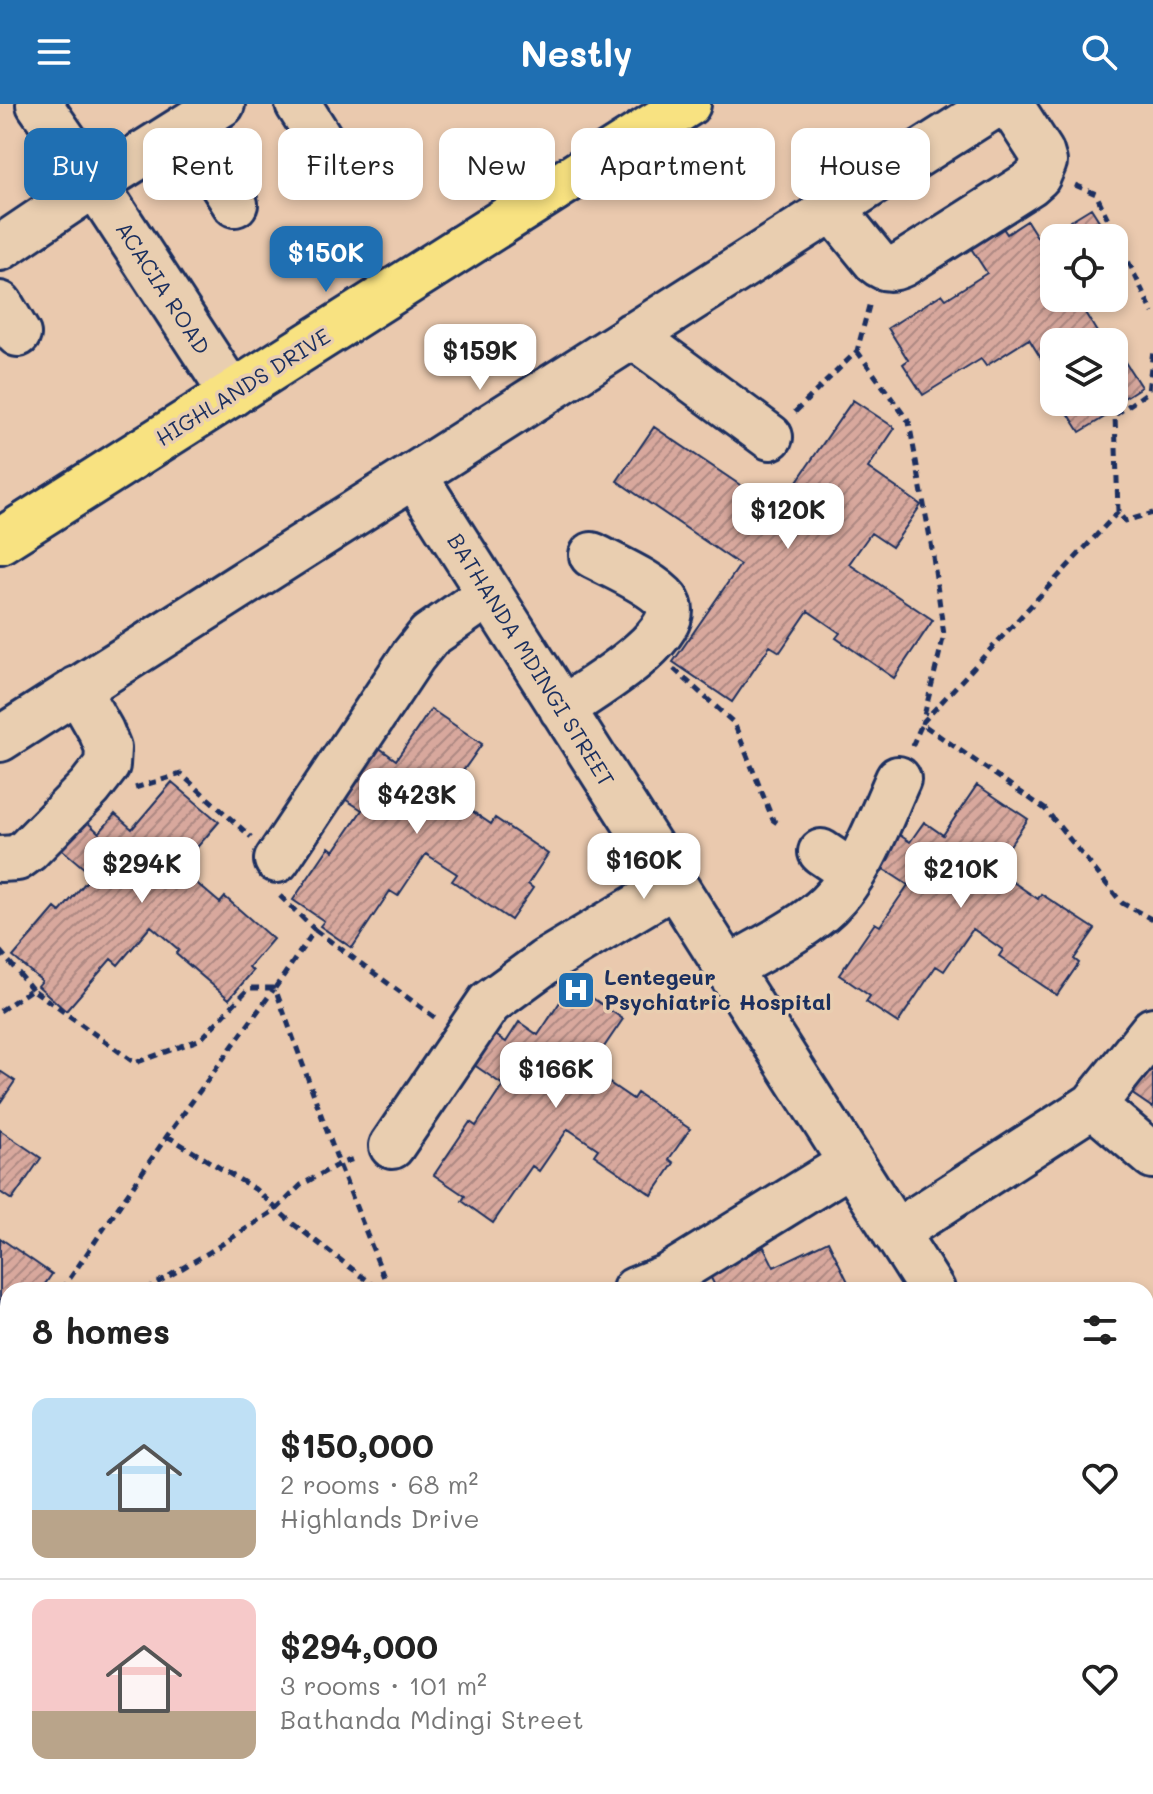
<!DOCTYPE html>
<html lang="en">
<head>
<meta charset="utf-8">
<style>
	body { margin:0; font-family:Mali,sans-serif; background:#f2f2f2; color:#222; height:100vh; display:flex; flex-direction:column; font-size:30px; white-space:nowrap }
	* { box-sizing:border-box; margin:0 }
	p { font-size:26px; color:#767676 }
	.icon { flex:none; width:44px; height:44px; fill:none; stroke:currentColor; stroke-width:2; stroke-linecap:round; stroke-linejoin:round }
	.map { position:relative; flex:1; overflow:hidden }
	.panel { position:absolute; left:0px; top:1178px; width:1154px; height:512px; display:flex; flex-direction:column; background:#fff; border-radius:24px 24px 0 0; box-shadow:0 4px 12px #0003 }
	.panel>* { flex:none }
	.top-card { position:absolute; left:24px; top:24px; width:1106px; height:72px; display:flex; gap:16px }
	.controls { position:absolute; left:1040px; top:120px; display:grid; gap:16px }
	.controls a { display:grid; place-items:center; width:88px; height:88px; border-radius:16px; background:#fff; box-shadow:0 4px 12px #0003; font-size:40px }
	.price { position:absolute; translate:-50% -68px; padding:0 18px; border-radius:16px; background:#fff; color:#222; font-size:26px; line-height:52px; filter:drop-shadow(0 2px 4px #0008) }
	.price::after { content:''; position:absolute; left:50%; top:48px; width:24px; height:18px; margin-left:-12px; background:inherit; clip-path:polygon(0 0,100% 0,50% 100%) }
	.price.current { background:#1f6fb2; color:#fff }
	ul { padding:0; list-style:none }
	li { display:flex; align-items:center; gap:24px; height:200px; padding:0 32px }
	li+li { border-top:2px solid #e0e0e0 }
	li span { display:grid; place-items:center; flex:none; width:224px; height:160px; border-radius:16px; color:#555 }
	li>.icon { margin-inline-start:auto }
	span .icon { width:96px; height:96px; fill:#fffc; stroke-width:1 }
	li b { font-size:34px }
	h2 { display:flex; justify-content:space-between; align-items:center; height:96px; padding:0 32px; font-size:34px }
	.chip { padding:0 28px; border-radius:16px; background:#fff; box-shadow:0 4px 12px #0003; font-size:28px; line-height:72px }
	.chip.current { background:#1f6fb2; color:#fff }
	header { display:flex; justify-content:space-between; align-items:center; height:104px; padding:0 32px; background:#1f6fb2; color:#fff; font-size:36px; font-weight:800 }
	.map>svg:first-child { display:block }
</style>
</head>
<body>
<header><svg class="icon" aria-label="menu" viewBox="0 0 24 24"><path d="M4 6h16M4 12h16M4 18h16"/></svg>Nestly<svg class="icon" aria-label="search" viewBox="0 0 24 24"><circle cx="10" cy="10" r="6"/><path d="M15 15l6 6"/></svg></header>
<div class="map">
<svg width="1153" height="1690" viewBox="0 0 1153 1690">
	<defs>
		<pattern id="building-hatch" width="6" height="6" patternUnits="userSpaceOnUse" patternTransform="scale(2)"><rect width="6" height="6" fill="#d8a89d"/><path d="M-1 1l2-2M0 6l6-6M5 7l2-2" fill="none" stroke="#ae8983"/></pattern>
	</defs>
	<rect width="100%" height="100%" fill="#eac9ae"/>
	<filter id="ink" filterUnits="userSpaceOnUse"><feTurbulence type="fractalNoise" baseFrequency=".0125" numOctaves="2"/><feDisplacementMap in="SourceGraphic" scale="16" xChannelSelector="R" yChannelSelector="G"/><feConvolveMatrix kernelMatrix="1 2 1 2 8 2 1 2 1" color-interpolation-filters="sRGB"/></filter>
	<g filter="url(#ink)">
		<!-- building -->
		<path fill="url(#building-hatch)" stroke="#1b2f5e" stroke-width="2" d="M1091,104l19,30h-56v60h22l24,39 7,-4 5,9h-58v50l-11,-18 5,-4 -19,-31 -43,27 -5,-7 -58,36 -20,-31 5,-4 -20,-32 54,-34 4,5 41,-26 -24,-37 32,-20 12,18 20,-13 12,19z
			M1114,140l10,15 -10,6z
			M1114,241l27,42 -31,20 3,5 -33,20 -19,-30h53z
			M853,296l42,28 -27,40 53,37 -29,42 -21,-14 -22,31 84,56 -39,58 -58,-40 4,-5 -32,-22 -28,41 -10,-6 -38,56 -59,-40 67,-97 -123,-84 37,-54 89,60 -2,3 15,10 5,-6 14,11 -4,6 4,2z
			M431,605l51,35 -35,50 44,30 4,-6 53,36 -20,30 5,4 -22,32 -59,-39 5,-7 -31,-20 -28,42 -8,-5 -38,57 -32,-22 4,-5 -31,-21 36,-53 5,4 28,-41 -19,-12 35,-51 18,13z
			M172,678l47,40 -40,46 41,35 5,-6 48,42 -24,28 4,4 -24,28 -53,-45 3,-4 -28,-24 -33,39 -7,-6 -45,52 -28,-25 4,-5 -29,-24 42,-49 5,4 32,-37 -33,-28 24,-29 16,15 16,-19 17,15z
			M977,681l51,34 -34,50 44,30 3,-5 54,35 -21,30 5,4 -22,32 -58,-39 4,-6 -30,-21 -29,42 -8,-5 -38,57 -32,-21 4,-6 -31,-21 36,-52 5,3 28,-41 -37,-24 21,-31 18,12 14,-20 19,13z
			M572,880l51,35 -34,50 44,30 4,-6 53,36 -21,30 5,4 -22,32 -58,-40 4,-6 -30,-20 -29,42 -7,-5 -39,57 -31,-22 3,-5 -31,-21 36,-53 6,4 27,-41 -36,-25 21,-30 18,12 13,-20 19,13z
			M1153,955v49l-25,-17z
			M0,967l15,10 -15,22z
			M0,1026l41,28 -29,42 -12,-8z
			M0,1134l52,36 -11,16h-33v37l-8,-6z
			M828,1137l24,49h-135l-8,-16 55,-27 10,20z
			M8,1285v139l-8,12v-139z
			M8,1557v38l-8,-5v-21z
			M116,1682h138l-5,8h-121z"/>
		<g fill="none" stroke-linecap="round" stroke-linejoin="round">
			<defs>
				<path id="minor" d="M39,0l56,80 137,210
					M298,0l24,38
					M186,23l49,77
					M833,105l43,53c9,8 17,7 27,2l126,-80 9,-8 6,-14 -3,-10 -31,-48
					M0,144l95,-64 127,-80
					M0,200l18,30
					M632,231l138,102
					M414,371l518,815
					M562,605c23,-16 128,-76 104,-109 -13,-17 -54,-34 -74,-45
					M0,635l997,-635
					M821,748l31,21
					M0,755l17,-1 11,-8 62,-63 17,-22 1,-17 -7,-17 -24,-42
					M277,756l136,-204 16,-20 60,-42
					M728,865c31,-19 74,-39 100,-64 34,-33 51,-84 70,-126
					M1093,1001l60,-75
					M392,1042l97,-143 56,-41 129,-77
					M895,1129l198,-128 60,51
					M635,1186l32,-13 184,-114
					M1146,1315l7,-4
					M1146,1524l7,11
					M1146,1592l7,-3
					M73,1682l12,8
					M956,1690l17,-8"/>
				<path id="major" d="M0,437l688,-437"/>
			</defs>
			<!-- minor casing -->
			<use href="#minor" stroke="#1b2f5e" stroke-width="50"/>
			<!-- major casing -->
			<use href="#major" stroke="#1b2f5e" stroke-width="50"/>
			<!-- path -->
			<path stroke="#1b2f5e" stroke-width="5" stroke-dasharray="8 6" stroke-linecap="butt" d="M1075,81l21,9 57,119
				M857,247l52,71 23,127 12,86 -22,89
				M795,308l62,-61 13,-49
				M1118,408l-3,-97 33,-23 5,-42
				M674,565l60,54 39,97 7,5
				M922,619l196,-211 7,9 28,-8
				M912,642l10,-22 123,85 77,94 31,17
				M135,684l46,-14 70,63
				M280,792l35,34 -40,58 64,176 50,126
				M315,826l122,89
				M0,847l32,38
				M0,907l32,-22 103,74 66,-24 48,-51h25
				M167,1032l88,53 37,34 88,67
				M62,1186l105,-154 107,-147
				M145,1186l63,-37 69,-44 24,-24 38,-21 18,-6
				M0,1272l8,-11
				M0,1641l8,1
				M321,1682l10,8
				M550,1682l2,8
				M779,1690v-8"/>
			<!-- minor -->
			<use href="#minor" stroke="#e9ceb0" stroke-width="44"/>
			<!-- major -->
			<use href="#major" stroke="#f8e281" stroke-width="44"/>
		</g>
	</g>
	<!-- icons -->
	<defs>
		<symbol id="hospital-square" viewBox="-11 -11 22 22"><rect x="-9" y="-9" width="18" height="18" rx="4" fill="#1f6fb2" stroke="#e9ceb0"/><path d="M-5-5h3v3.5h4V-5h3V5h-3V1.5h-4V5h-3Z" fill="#fff"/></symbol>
	</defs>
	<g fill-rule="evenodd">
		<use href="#hospital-square" x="554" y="864" width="44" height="44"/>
	</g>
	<g text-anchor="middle" stroke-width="7" stroke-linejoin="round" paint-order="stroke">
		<!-- street labels -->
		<g font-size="22" fill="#1b2f5e" stroke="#e9ceb0">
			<text transform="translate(163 184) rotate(57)" y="8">ACACIA ROAD</text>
			<text transform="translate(243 283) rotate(-32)" y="8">HIGHLANDS DRIVE</text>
			<text transform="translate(531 556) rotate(58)" y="8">BATHANDA MDINGI STREET</text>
		</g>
		<!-- poi labels -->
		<g font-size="22" font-weight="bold" fill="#1b2f5e" stroke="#e9ceb0" text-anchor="start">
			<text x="604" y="881">Lentegeur<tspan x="604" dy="25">Psychiatric Hospital</tspan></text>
		</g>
	</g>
</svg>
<div class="controls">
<a><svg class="icon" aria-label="locate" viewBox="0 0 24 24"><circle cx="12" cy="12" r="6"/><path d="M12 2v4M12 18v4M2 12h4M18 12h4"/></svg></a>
<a><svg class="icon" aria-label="layers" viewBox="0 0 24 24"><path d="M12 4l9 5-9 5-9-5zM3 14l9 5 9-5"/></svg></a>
</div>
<b class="price current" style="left:326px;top:190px">$150K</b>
<b class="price" style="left:480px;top:288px">$159K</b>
<b class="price" style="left:788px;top:447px">$120K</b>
<b class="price" style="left:417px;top:732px">$423K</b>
<b class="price" style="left:644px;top:797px">$160K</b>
<b class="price" style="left:142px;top:801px">$294K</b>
<b class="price" style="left:961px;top:806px">$210K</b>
<b class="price" style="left:556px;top:1006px">$166K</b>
<div class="top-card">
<a class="chip current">Buy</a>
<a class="chip">Rent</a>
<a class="chip">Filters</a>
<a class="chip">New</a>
<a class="chip">Apartment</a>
<a class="chip">House</a>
</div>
<section class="panel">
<h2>8 homes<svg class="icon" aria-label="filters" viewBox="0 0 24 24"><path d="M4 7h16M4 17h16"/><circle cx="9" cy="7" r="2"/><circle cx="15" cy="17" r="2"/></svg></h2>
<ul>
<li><span style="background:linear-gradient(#bfe0f5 70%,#b9a48a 0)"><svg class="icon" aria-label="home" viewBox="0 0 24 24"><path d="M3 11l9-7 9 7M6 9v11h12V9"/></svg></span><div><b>$150,000</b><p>2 rooms · 68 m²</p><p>Highlands Drive</p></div><svg class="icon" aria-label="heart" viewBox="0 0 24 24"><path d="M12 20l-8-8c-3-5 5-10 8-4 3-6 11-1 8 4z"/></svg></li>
<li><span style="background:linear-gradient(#f6c9c9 70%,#b9a48a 0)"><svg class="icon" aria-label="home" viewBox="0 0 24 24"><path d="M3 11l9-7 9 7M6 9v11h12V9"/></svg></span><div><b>$294,000</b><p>3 rooms · 101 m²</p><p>Bathanda Mdingi Street</p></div><svg class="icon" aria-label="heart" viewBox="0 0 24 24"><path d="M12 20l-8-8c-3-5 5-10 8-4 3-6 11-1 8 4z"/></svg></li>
</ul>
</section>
</div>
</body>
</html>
